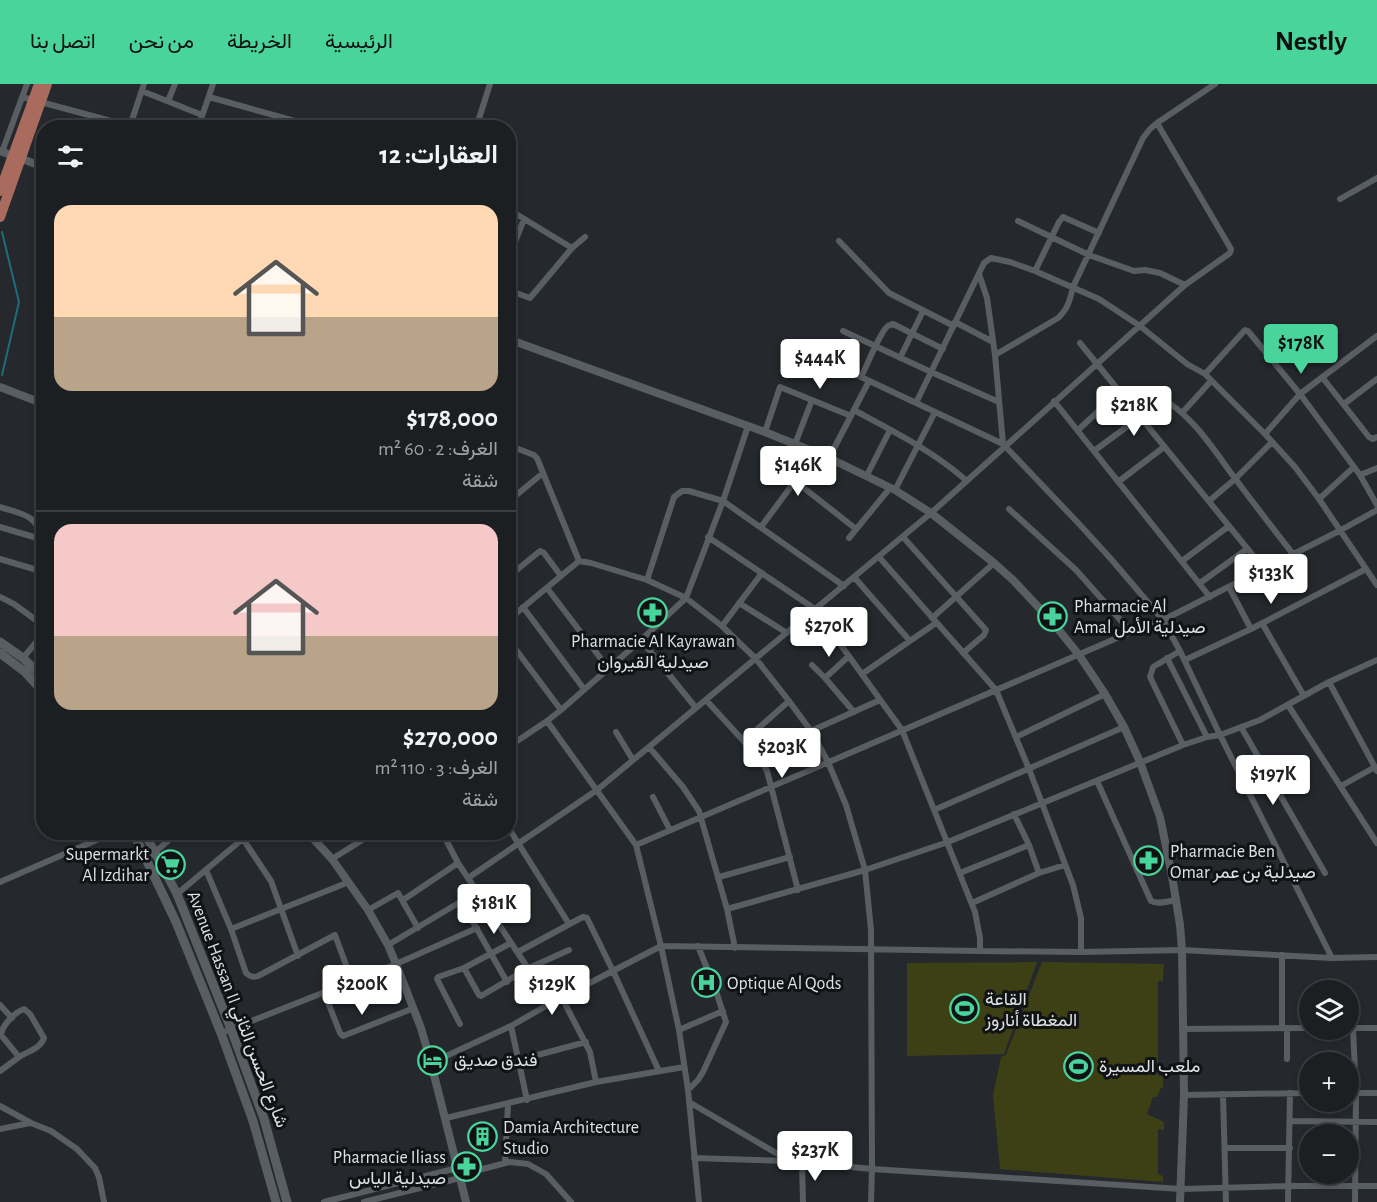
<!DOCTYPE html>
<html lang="ar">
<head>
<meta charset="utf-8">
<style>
	body { margin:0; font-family:"Alegreya Sans",Vazirmatn,sans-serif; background:#25272a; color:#f1f3f6; direction:rtl; height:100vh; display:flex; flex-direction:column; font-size:22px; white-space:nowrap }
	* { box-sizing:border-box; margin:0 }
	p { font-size:20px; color:#a0a2a5 }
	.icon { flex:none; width:33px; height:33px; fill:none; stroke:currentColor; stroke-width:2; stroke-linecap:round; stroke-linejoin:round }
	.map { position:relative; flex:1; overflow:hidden; direction:ltr }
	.drawer { position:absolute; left:36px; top:36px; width:480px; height:720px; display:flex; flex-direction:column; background:#1c1f22; border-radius:24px; box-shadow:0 3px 9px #0003,0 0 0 2px #3a3d40; direction:rtl }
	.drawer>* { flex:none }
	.tools { position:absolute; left:1299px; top:896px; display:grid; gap:12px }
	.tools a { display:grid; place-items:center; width:60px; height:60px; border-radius:50%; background:#1c1f22; box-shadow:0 3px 9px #0003,0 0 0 2px #3a3d40; font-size:30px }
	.price { position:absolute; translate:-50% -51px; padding:0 14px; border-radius:6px; background:#fff; color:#222; font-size:20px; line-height:39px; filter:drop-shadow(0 2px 3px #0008) }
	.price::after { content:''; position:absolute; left:50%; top:36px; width:18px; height:14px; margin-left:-9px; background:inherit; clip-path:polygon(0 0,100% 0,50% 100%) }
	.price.on { background:#49d49c; color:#111 }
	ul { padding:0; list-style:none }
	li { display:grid; align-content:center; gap:12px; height:318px; padding:0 18px }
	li+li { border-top:2px solid #3a3d40 }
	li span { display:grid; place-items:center; height:186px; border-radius:18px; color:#555 }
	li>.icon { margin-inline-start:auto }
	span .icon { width:108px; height:108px; fill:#fffc; stroke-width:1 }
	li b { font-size:26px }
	h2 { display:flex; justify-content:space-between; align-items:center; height:72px; padding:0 18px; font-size:26px }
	header { display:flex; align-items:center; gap:36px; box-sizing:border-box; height:84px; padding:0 30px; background:#49d49c; color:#111 }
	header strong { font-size:28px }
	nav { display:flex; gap:33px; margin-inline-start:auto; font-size:21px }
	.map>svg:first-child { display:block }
</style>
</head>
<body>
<header>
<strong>Nestly</strong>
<nav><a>الرئيسية</a><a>الخريطة</a><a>من نحن</a><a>اتصل بنا</a></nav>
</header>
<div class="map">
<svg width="1377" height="1118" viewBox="0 0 1377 1118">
	<rect width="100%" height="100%" fill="#25292d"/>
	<!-- green -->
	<path fill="#3d4014" d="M1037,878l-33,92 -97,2v-93z
		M1042,878l122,2 -1,17h-5v95h5v11l-2,1 -4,9h-4l-6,17 17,8v8l-6,-1v45l5,2v6l-163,-13 -7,-74 8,-38 5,-2z"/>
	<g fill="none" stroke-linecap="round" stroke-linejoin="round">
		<!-- stream -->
		<path stroke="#1d6d7c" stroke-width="2" d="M2,148l17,70 -17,73"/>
		<!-- minor -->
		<path stroke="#595e63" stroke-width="6" d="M142,7l60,24
			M22,13l115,31
			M209,13l111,31
			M168,17l7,-17
			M130,42l14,-42
			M198,44l15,-44
			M476,44l14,-44
			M2,68l25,-68
			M1340,115l37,-21
			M508,125l64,39
			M1018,137l71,34 45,16 11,-1 15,3 25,12
			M839,157l50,52 65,33
			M44,167l-3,10 3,3
			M508,176l16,-41
			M1035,187l24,-49 4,-5 36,16
			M979,190l8,24 8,57 8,89
			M508,206l22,8 42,-50 13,-11
			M955,238l38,20
			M843,247l88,41 68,30
			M1080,259l184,226
			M799,267l62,26 142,67 78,82 30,33 52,61 17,31 40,84 112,223
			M995,271l63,-37c10,-9 12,-18 15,-31l70,-149 7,-9 7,-6 58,-39
			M900,274l23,-47
			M1205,290l40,-44 3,1 52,63 60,81 17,30
			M861,293c5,-9 20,-47 27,-51 1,-1 3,-1 5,-2l50,25
			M1322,293l47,60 4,2 4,-2
			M1054,317l156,196
			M916,319l68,-140 7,-5 19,4 25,9 64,28 41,27 47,38 18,10 60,60 30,33 24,32 58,86
			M1344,320l33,-25
			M854,326c39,21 79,41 113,71
			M1182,329l29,-32
			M1078,346l41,-38
			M765,348l15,-45 71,29
			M1265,350l35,-40 77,-58
			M795,360l17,-44
			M508,361l26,10 3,3 42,103
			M1094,367l46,-34 20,-18h3c32,19 52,53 74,82 18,24 37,49 56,73
			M829,374l40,-77
			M867,391l23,-45
			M1360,391l17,-7
			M795,397l61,48
			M1118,398l46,-35
			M895,406l40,-78
			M1319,415l35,-32
			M1209,417l26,-22 37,-37
			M508,418l35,-29
			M0,423c24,8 33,6 44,31
			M1009,425l67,61 55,62
			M0,443l44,13
			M761,443l34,-46 24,-27
			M708,453l107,72 87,121 73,182 5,26v13
			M903,453l83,93 -2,5 -21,18
			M849,454l41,-50
			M879,473l117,133 33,79 44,116 8,33v34
			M0,475l44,13
			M1182,477l47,-35
			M508,493l32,-26 4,2 17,23
			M854,493l56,64
			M647,496l27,-83 8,-6h7l34,10 121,85
			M1200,499l47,-34
			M1229,503l22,42
			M547,504l61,80
			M0,513l14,7 30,22
			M739,519l48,30
			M523,523l61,82
			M932,534l62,-55
			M508,536l71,-59 12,2 56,17 39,18 36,28 34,33 33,42 22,30 17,31 18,43 19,65 6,60 1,239 -1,33
			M1262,539l42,73
			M722,542l40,-53
			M508,555l53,71
			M641,556l55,68
			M1180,567l-27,16 -3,10 33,68
			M23,574l21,-25
			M1167,574l40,79
			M1185,576l66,-31 115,-60
			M812,581l13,13 29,34
			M862,590l74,-51
			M825,594l24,-22
			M1329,598l48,89
			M706,616l54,59 7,12 31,119
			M1288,621l89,138
			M547,637l89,124 25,101 18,84 9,60 11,112
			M1241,643l84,146
			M811,647l69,-31
			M616,648l17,28
			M1016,653l89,-43
			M744,657l45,-40
			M508,663l39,-26 14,-11 80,-70 45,-42 37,-97 25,-75
			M649,663l34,40 16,24 28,98 8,39
			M1097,697l54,120c7,4 17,0 25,-1
			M1341,702l34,-19
			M653,713l17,33
			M934,726l190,-83
			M1014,730l15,31 10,28
			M508,743l61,97
			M442,748l16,31 93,140
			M243,755l28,42 27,75
			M636,761l495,-213 32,-12 178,-90 36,-20
			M332,775l43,-27
			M146,776l32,-28
			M206,786l25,59 15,44c4,3 6,5 12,3l77,-41 17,46
			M960,789l69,-28
			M719,793l71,-20
			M468,794l129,-88 334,-277 254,-228 45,-32 1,-4 -74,-126
			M0,798l115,-50
			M177,810l74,-62
			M403,816l55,-37
			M461,817l46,81
			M972,819l67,-30 26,-8
			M727,825l138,-39 83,-28 235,-97 24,-8 13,-2 40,-15 69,-38 48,-22
			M368,826l30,-17 20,35
			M231,845l118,-47
			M388,861l89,-53
			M518,868l61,-33 4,-2 4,1 26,53 46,100
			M1282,871v73
			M464,884l15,27 2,1 48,-28 40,-18
			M324,908l16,41 3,3 71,-28
			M562,914l28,54 6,30
			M0,921l12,13
			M460,940l-23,-45 1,-2 26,-9 47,-25
			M511,942l16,74
			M1349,944h28
			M1353,944l3,65 -1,109
			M1183,945l127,-1
			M679,946l44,-19
			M221,949l175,-69 81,-36
			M1287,975v-31
			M519,976l67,-18
			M431,979l80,-37 40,-23 110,-57 319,5 101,1 101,-2 150,8 45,-1
			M0,987l19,-14 -18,-22c1,-10 14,-23 23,-26l6,5 14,24c-4,11 -16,13 -25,19
			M688,1006l10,-10 5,-8 23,-50 -11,-34 -17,-42
			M1348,1009h29
			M1223,1010l3,108
			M1184,1011l126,-2
			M689,1018l99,58
			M0,1022l31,17 20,8 26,18 18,19 4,9 5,25
			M446,1034l150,-36 88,-15
			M1290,1037l87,1
			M0,1045l30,-6
			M1225,1064h65
			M694,1074l95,3 83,8 309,20 107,-3h89
			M505,1079l3,-59
			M802,1079l1,39
			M324,1118l133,-34 13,4
			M364,1118l96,-24 11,-6 39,-10 18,2 18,10 25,28
			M1288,1118l2,-109"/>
		<!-- tertiary -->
		<path stroke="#595e63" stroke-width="8" d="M0,67l44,16
			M508,255l257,93 64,26 66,32 36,23 63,50 19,17 41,44 25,31 26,39 19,33 16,35 20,55 12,59 8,49 2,25 2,145 -4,107
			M0,303l44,17
			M307,748l25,27 36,51 20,35 8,19 25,64 10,35 35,139"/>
		<!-- secondary -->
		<path stroke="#595e63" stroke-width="9" d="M0,558l23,16 21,20
			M0,569l25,19 19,21
			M133,748l43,90 45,111 32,88 23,81
			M144,748l33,62 54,135 33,90 23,83"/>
		<!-- trunk -->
		<path stroke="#a86b5e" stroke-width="10" d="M0,107l39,-107
			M0,133l47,-133"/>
	</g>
	<!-- icons -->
	<defs>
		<symbol id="pharmacy-ring" viewBox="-11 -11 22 22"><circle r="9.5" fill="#101213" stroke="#49d49c" stroke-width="1.5"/><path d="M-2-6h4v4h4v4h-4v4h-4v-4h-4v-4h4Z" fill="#49d49c"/></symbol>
		<symbol id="supermarket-ring" viewBox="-11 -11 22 22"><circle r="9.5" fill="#101213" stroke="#49d49c" stroke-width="1.5"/><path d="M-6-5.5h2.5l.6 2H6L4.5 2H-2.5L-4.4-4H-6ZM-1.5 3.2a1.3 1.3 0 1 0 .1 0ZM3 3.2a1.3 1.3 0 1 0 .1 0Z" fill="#49d49c"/></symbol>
		<symbol id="hospital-ring" viewBox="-11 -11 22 22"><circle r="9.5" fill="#101213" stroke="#49d49c" stroke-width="1.5"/><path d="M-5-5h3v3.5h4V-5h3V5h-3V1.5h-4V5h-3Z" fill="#49d49c"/></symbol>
		<symbol id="stadium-ring" viewBox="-11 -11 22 22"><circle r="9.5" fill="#101213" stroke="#49d49c" stroke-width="1.5"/><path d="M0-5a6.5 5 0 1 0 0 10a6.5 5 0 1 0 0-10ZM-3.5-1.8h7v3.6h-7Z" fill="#49d49c"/></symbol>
		<symbol id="hotel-ring" viewBox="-11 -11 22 22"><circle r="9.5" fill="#101213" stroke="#49d49c" stroke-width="1.5"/><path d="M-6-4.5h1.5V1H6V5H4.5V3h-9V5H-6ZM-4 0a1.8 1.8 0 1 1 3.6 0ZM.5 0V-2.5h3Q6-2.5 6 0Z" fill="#49d49c"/></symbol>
		<symbol id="building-ring" viewBox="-11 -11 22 22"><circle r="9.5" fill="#101213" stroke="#49d49c" stroke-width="1.5"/><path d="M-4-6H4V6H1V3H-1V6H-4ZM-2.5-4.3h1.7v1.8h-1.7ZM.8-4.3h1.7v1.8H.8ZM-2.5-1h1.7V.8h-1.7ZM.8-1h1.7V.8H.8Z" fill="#49d49c"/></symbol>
	</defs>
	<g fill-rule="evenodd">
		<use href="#pharmacy-ring" x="636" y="512" width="33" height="33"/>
		<use href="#pharmacy-ring" x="1036" y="516" width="33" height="33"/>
		<use href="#pharmacy-ring" x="1132" y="760" width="33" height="33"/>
		<use href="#supermarket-ring" x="154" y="764" width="33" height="33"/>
		<use href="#hospital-ring" x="690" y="882" width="33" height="33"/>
		<use href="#stadium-ring" x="948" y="908" width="33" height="33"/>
		<use href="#hotel-ring" x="416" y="960" width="33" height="33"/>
		<use href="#stadium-ring" x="1062" y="966" width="33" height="33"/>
		<use href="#building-ring" x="466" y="1036" width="33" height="33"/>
		<use href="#pharmacy-ring" x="450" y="1066" width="33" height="33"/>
	</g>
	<g text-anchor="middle" stroke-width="6" stroke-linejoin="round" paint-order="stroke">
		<!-- poi labels -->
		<g font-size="18" fill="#dfe2e5" stroke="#101213" text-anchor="start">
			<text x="1074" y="528">Pharmacie Al<tspan x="1074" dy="21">Amal صيدلية الأمل</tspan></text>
			<text x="653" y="563" text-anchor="middle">Pharmacie Al Kayrawan<tspan x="653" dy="21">صيدلية القيروان</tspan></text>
			<text x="1170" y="773">Pharmacie Ben<tspan x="1170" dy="21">Omar صيدلية بن عمر</tspan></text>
			<text x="149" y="776" text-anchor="end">Supermarkt<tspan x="149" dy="21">Al Izdihar</tspan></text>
			<text x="727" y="905">Optique Al Qods</text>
			<text x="985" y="921">القاعة<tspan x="985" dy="21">المغطاة أناروز</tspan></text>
			<text x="454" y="982">فندق صديق</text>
			<text x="1099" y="988">ملعب المسيرة</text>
			<text x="503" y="1049">Damia Architecture<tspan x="503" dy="21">Studio</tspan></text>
			<text x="446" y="1079" text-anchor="end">Pharmacie Iliass<tspan x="446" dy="21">صيدلية الياس</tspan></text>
		</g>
		<!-- street labels -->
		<g font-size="18" fill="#dfe2e5" stroke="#101213">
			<text transform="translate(238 925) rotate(69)" y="6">Avenue Hassan II شارع الحسن الثاني</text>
		</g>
	</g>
</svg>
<div class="tools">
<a><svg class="icon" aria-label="layers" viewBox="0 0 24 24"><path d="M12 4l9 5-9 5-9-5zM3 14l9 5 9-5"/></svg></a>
<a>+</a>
<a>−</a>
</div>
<b class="price on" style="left:1301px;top:291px">$178K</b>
<b class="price" style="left:820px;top:306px">$444K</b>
<b class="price" style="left:1134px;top:353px">$218K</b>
<b class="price" style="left:798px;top:413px">$146K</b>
<b class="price" style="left:1271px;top:521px">$133K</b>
<b class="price" style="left:829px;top:574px">$270K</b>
<b class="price" style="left:782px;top:695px">$203K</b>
<b class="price" style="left:1273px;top:722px">$197K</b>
<b class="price" style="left:494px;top:851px">$181K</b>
<b class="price" style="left:362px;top:932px">$200K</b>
<b class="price" style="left:552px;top:932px">$129K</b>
<b class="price" style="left:815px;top:1098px">$237K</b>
<section class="drawer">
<h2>العقارات: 12<svg class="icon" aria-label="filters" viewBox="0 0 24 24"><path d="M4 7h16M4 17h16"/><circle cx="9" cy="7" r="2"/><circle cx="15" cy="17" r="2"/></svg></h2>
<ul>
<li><span style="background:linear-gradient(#ffd9b3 60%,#b9a48a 0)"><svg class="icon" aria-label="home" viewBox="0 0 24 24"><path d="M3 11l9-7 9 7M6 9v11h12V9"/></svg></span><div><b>$178,000</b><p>الغرف: 2 · 60 m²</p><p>شقة</p></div></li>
<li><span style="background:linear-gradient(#f6c9c9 60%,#b9a48a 0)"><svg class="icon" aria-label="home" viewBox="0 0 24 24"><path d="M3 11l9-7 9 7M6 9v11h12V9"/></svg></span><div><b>$270,000</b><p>الغرف: 3 · 110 m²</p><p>شقة</p></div></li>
</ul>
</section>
</div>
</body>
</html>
